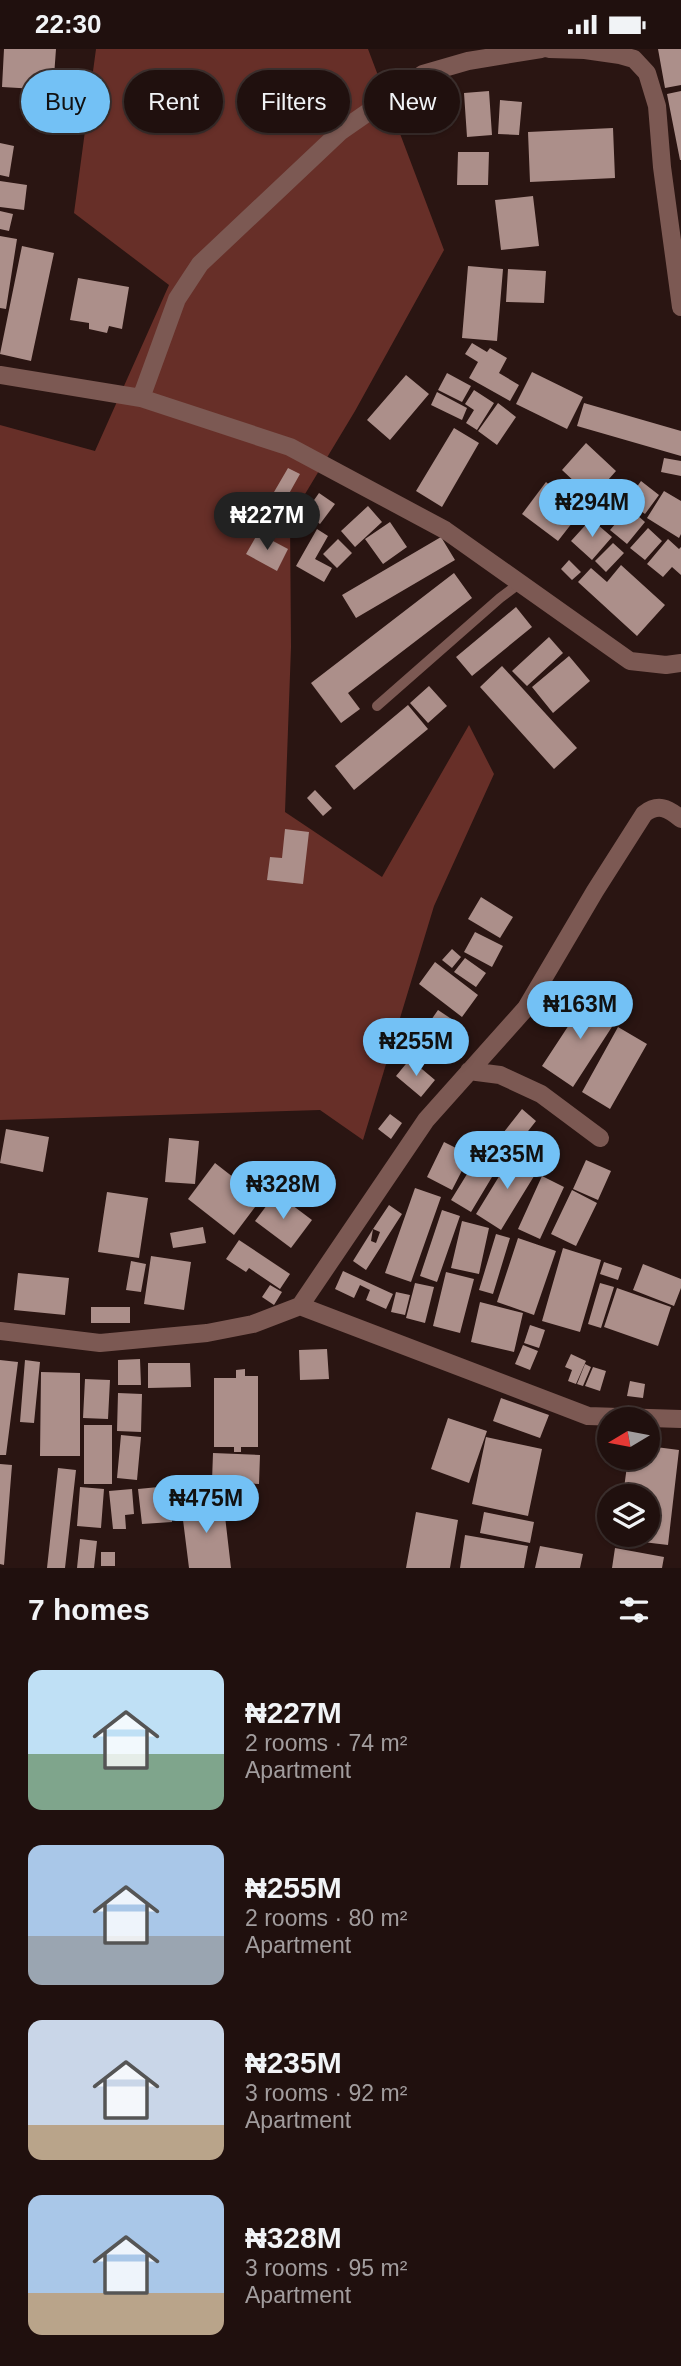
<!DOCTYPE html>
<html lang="en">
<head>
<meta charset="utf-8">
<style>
	body { margin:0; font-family:Helvetica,sans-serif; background:#281917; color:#f1f3f6; height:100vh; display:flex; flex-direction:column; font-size:26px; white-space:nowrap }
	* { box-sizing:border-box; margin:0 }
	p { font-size:23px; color:#a29d9e }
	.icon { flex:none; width:38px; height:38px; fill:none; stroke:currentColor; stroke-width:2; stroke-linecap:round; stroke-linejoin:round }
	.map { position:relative; height:1519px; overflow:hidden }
	.details { display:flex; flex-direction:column; background:#20100e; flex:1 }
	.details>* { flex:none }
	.guide { position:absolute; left:21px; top:21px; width:640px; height:63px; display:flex; gap:14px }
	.needle { width:46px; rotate:260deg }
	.controls { position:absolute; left:597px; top:1358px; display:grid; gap:14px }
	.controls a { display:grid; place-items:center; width:63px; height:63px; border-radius:50%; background:#20100e; box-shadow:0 2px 5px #0004,0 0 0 2px #3d302e; font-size:35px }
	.price { position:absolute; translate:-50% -60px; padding:0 16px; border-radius:24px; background:#73c1f5; color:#111; font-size:23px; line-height:46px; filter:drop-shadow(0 2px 4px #0008) }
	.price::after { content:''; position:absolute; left:50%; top:42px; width:21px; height:16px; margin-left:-10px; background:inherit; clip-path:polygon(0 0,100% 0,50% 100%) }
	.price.on { background:#222; color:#fff }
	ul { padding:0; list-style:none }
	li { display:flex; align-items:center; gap:21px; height:175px; padding:0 28px }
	li span { display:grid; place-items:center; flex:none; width:196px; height:140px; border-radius:14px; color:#555 }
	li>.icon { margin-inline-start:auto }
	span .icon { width:84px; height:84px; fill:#fffc; stroke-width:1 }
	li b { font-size:30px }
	h2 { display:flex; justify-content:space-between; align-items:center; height:84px; padding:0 28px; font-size:30px }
	.tag { padding:0 24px; border-radius:32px; background:#20100e; box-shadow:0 2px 5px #0004,0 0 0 2px #3d302e; font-size:24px; line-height:63px }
	.tag.on { background:#73c1f5; color:#111 }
	.status { display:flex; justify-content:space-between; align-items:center; height:49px; padding:0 35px; background:#20100e; direction:ltr }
	.status svg { height:19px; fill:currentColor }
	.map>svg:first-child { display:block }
</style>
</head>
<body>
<div class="status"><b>22:30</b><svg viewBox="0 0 49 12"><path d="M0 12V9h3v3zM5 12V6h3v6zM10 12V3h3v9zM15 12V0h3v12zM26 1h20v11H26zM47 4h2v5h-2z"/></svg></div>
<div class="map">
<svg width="681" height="1519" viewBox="0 0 681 1519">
	<rect width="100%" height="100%" fill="#2a1512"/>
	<!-- green -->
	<path fill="#672f28" d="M96,0h272l76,201 -89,161 -65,108 1,128 -6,165 97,65 87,-152 25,49 -60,132 -71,234 -43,-30 -320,10v-695l95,26 74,-166 -95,-72z"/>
	<!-- building -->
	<path fill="#ac8f8a" d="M4,0h52l-3,41 -51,-3z
		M658,0h23v36l-16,3z
		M489,42l3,44 -25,2 -3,-44z
		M681,42v69h-1l-13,-66z
		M500,51l22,2 -3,33 -21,-1z
		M613,79l2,50 -85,4 -2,-50z
		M0,94l14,3 -5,31 -9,-2z
		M458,103h31l-1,33h-31z
		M0,132l27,4 -3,25 -24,-3z
		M533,147l6,50 -38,4 -6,-50z
		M0,162l13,3 -4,17 -9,-2z
		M0,187l17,3 -11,70 -6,-1z
		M22,197l32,7 -23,108 -31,-7z
		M468,217l35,3 -6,72 -35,-3z
		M508,220l38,2 -2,32 -38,-1z
		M78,229l51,9 -7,42 -13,-3 -2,7 -18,-4v-6l-19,-3z
		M472,294l15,9 3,-4 17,10 -8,15 20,12 -9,16 -41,-23 9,-16 -13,-8z
		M532,323l51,25 -16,32 -51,-25z
		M447,324l24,13 -9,16 -24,-12z
		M406,326l23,19 -39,46 -23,-20z
		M474,341l20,13 -17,27 -11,-7 8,-13 -9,-6z
		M437,343l30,16 -5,12 -31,-15z
		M498,354l18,14 -19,28 -19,-14z
		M584,354l97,28v25l-104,-30z
		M454,379l25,15 -37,64 -26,-16z
		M586,394l30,28 -24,27 -30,-28z
		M664,409l17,3v15l-20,-4z
		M288,419l12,6 -14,25 -12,-7z
		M641,432l18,14 -14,19 -18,-13z
		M546,433l13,11 8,-11 23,18 -32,41 -36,-27z
		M608,436l20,17 -19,22 -20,-18z
		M664,442l17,10v33l-2,4 -32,-20z
		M319,444l16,11 -15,20 -15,-11z
		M368,457l14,16 -27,25 -14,-16z
		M629,459l16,14 -18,22 -17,-14z
		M591,470l21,18 -20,23 -21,-19z
		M390,473l17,25 -24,17 -18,-25z
		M648,479l14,13 -17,19 -15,-12z
		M317,480l11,7 -13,23 17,9 -8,14 -28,-16z
		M258,484l30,16 -11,22 -31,-17z
		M441,488l14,23 -99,58 -14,-23z
		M338,490l14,14 -15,15 -14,-14z
		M668,490l11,10 2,-2v28l-9,-8 -9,10 -16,-13z
		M613,494l11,10 -18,19 -11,-11z
		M569,511l12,12 -9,8 -11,-11z
		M621,516l44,40 -28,31 -59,-54 13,-14 16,14z
		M454,524l18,25 -124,95 12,16 -19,14 -30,-40z
		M516,558l16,20 -60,49 -16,-19z
		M549,588l14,16 -36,33 -15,-15z
		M569,607l21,25 -37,32 -21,-26z
		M502,617l75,82 -23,21 -74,-82z
		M429,637l18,20 -19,17 -18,-20z
		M408,656l20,24 -74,61 -19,-24z
		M315,741l17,18 -9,8 -16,-18z
		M285,780l24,3 -6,52 -36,-4 3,-23 12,1z
		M481,848l32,20 -13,21 -32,-19z
		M475,883l28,14 -11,21 -28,-15z
		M452,900l9,8 -9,11 -10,-8z
		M465,909l21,15 -10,14 -22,-15z
		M435,913l43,33 -16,22 -43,-33z
		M588,947l31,20 -46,71 -31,-21z
		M438,961l24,16 -25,37 -24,-17z
		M618,978l29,17 -37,65 -28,-17z
		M410,1010l25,21 -14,17 -25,-21z
		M522,1060l14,12 -26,33 -14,-12z
		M390,1065l12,9 -11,16 -13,-10z
		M6,1080l43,8 -6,35 -43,-9z
		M169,1089l30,3 -4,43 -30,-2z
		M444,1093l26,13 -18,35 -25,-13z
		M485,1096l19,12 -33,55 -20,-12z
		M514,1103l25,16 -38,62 -25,-16z
		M586,1111l25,11 -13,29 -25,-11z
		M215,1114l46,36 -27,36 -46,-36z
		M542,1127l22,11 -24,52 -22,-10z
		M415,1139l26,9 -30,85 -26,-9z
		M572,1141l25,13 -21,43 -25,-12z
		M107,1143l41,6 -9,60 -41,-6z
		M276,1144l36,27 -21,28 -36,-27z
		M389,1156l13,9 -36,56 -13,-9 20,-32 -2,12 5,2 4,-11 -7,-3z
		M442,1161l18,6 -23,66 -17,-6z
		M462,1172l27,7 -10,46 -28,-6z
		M203,1178l3,16 -33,5 -3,-15z
		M496,1185l14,4 -17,56 -14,-4z
		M518,1189l38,13 -22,64 -37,-13z
		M239,1191l51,34 -10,15 -31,-21 -3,4 -20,-13z
		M563,1199l38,12 -21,72 -38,-11z
		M151,1207l40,6 -7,48 -40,-6z
		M131,1212l15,3 -5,28 -15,-2z
		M604,1213l18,6 -4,12 -18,-6z
		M643,1215l38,15v9l-7,18 -41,-16z
		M343,1222l50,23 -7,15 -20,-9 4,-10 -10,-5 -6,13 -19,-9z
		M446,1223l28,7 -14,54 -27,-7z
		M18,1224l51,5 -4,37 -51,-5z
		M415,1234l19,4 -9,36 -19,-5z
		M600,1234l14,4 -13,41 -13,-4z
		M270,1236l12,7 -8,13 -12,-8z
		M617,1239l54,19 -13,39 -54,-19z
		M396,1243l14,3 -5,20 -14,-3z
		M480,1253l43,11 -9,39 -43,-10z
		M91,1258h39v16h-39z
		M530,1276l15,5 -6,18 -15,-5z
		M523,1296l15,6 -8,19 -15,-6z
		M327,1300l2,30 -29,1 -1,-30z
		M571,1305l15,7 -10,23 -8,-3 4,-11 -7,-3z
		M140,1310l1,26h-23v-25z
		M0,1311l18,2 -12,93h-6z
		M25,1311l15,2 -6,61 -14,-1z
		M148,1314h42l1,24 -43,1z
		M585,1315l6,3 -8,19 -6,-2z
		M593,1318l13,4 -6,20 -15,-5z
		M245,1320v7h13v71h-17v5h-7v-5h-20v-69h22v-8z
		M41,1323l39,1v83h-40z
		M85,1330l25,1 -2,39 -25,-1z
		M630,1332l15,3 -2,14 -16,-2z
		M118,1344l24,1 -1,38 -24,-1z
		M501,1349l48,17 -9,23 -47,-17z
		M448,1369l39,13 -18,52 -38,-14z
		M84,1376h28v59h-28z
		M121,1386l20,2 -4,43 -20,-2z
		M486,1388l56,12 -14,67 -56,-12z
		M648,1397l31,4 -11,95 -50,-6 1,-4h29v-39h-25l5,-38h20z
		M213,1404l47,2 -1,29 -47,-3z
		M0,1415l12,1 -8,100 -4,-1z
		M58,1419l18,2 -11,98h-18z
		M169,1437l3,36 -30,2 -4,-35z
		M80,1438l24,2 -3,39 -24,-2z
		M132,1440l2,25 -9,1 1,14h-13l-4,-38z
		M223,1450l8,69h-42l-8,-64z
		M416,1463l42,8 -8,48h-44z
		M484,1463l50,10 -4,21 -50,-10z
		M465,1486l63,11 -4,22h-64z
		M80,1490l17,2 -3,27h-17z
		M540,1497l43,8 -3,14h-45z
		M615,1499l49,9 -2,11h-50z
		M101,1503h14v14h-14z"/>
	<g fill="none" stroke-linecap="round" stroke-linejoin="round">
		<!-- lane -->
		<path stroke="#7c5953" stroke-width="10" d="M377,657l123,-108 20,-15"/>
		<!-- street -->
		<path stroke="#7c5953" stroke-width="18" d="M549,0l36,1 35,5 14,4 13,14 10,33 5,61 19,140
			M0,326l141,23 149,49 155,83 185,131 36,4 15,-2
			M141,349l36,-99 23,-35 141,-133 82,-57 45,-13 73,-12
			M469,1022l31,4 41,19 59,44
			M300,1257l126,-186 100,-112 69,-117 49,-77c14,-11 24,-6 37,5
			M0,1282l100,12 107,-10 46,-9 47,-18 288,110 93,3"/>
	</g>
</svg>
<div class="controls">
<a><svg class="needle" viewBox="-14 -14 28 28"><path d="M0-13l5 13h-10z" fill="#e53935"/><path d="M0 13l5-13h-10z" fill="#a29d9e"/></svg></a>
<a><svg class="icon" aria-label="layers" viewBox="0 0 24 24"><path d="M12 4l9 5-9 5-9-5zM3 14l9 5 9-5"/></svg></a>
</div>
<b class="price" style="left:592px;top:490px">₦294M</b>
<b class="price on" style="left:267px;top:503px">₦227M</b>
<b class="price" style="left:580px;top:992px">₦163M</b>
<b class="price" style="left:416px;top:1029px">₦255M</b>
<b class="price" style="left:507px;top:1142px">₦235M</b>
<b class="price" style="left:283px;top:1172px">₦328M</b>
<b class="price" style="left:206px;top:1486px">₦475M</b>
<div class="guide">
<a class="tag on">Buy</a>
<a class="tag">Rent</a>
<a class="tag">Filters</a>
<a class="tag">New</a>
</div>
</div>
<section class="details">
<h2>7 homes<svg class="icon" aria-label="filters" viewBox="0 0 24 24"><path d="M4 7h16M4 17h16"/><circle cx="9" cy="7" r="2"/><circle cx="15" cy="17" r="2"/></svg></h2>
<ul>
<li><span style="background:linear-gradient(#bfe0f5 60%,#7fa58c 0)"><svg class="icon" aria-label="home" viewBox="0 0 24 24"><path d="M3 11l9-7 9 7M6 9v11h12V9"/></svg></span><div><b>₦227M</b><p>2 rooms · 74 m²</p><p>Apartment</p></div></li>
<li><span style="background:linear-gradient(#a9c7e8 65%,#9aa5b1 0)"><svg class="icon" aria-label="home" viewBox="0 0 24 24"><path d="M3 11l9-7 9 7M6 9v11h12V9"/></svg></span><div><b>₦255M</b><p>2 rooms · 80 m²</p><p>Apartment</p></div></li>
<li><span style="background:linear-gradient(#c9d6e8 75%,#b9a48a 0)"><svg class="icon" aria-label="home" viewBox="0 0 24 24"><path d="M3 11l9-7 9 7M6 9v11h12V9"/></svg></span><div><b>₦235M</b><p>3 rooms · 92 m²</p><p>Apartment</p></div></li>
<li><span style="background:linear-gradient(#a9c7e8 70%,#b9a48a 0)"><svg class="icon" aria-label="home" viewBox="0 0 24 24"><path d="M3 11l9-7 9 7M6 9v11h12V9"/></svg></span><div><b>₦328M</b><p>3 rooms · 95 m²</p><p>Apartment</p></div></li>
</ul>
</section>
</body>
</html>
